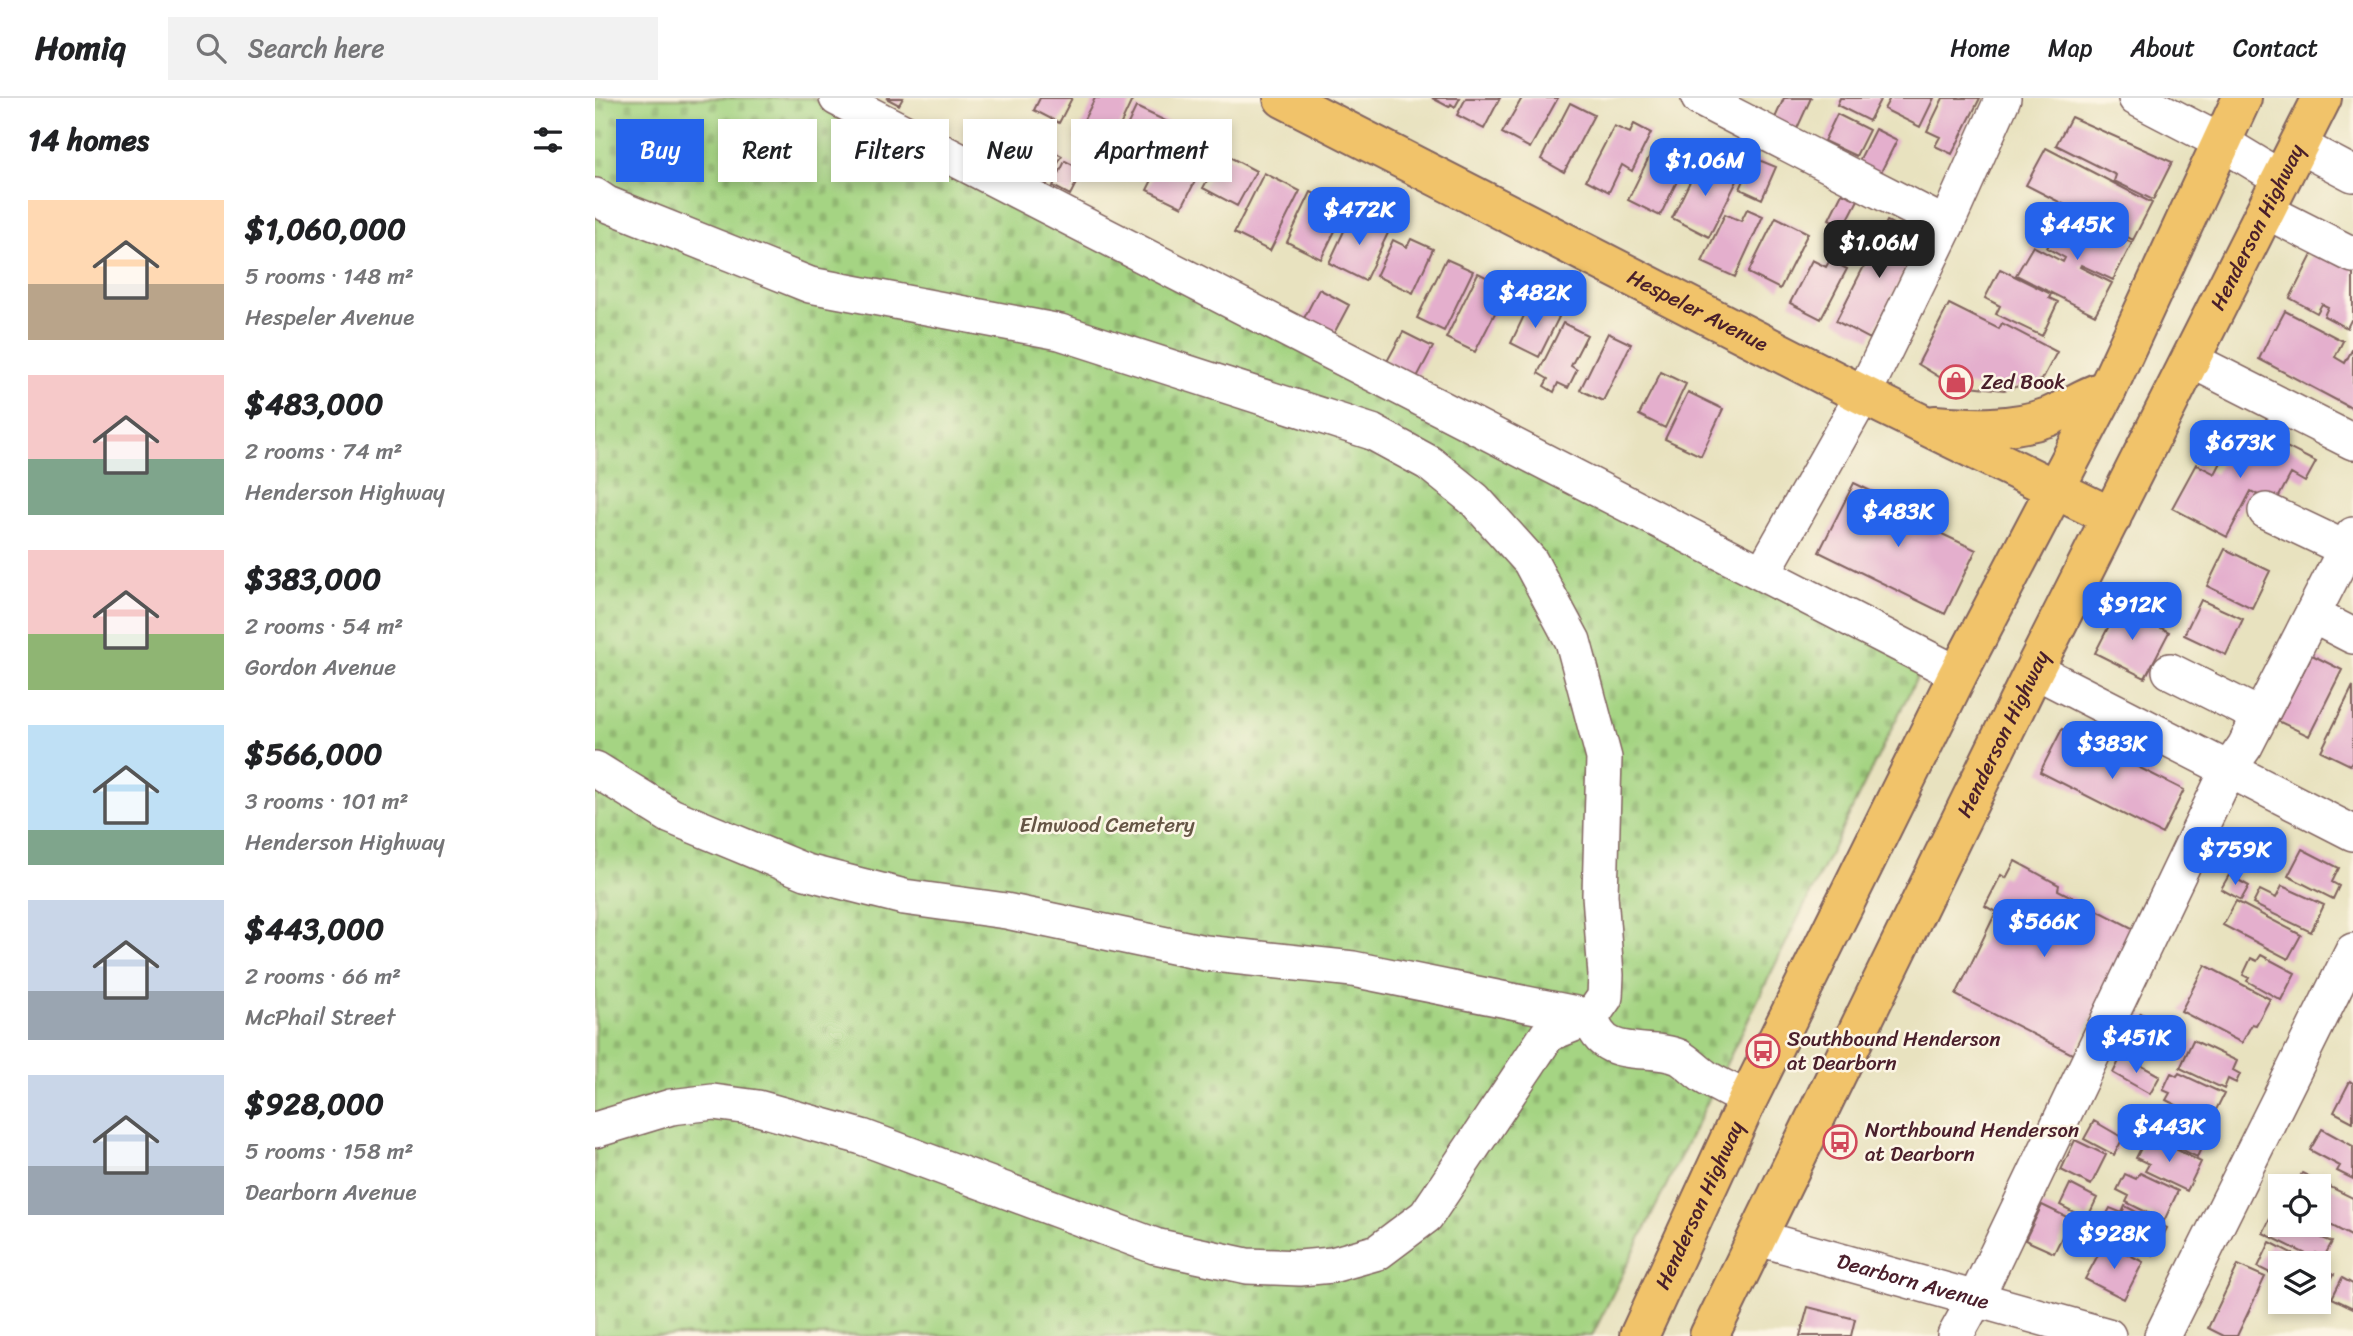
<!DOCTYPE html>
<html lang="en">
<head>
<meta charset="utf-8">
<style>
	body { margin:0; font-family:Sriracha,sans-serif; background:#f2f2f2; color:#202124; height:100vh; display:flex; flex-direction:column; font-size:26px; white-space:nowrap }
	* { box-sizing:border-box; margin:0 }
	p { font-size:23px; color:#757577 }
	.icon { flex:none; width:38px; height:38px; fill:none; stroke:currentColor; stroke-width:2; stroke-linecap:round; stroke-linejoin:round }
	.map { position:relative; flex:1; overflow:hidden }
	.details { display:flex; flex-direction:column; background:#fff; width:595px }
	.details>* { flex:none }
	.guide { position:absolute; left:21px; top:21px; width:665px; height:63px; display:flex; gap:14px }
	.tools { position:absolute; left:1673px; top:1076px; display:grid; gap:14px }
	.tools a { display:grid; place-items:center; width:63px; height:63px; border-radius:0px; background:#fff; box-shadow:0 4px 10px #0003; font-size:35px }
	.price { position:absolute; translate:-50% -60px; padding:0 16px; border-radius:14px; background:#2563eb; color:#fff; font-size:23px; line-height:46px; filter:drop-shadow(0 2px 4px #0008) }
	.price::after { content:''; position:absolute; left:50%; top:42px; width:21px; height:16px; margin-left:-10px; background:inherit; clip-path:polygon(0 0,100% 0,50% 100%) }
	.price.current { background:#222; color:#fff }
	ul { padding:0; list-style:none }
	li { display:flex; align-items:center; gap:21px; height:175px; padding:0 28px }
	li span { display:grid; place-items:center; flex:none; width:196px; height:140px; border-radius:0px; color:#555 }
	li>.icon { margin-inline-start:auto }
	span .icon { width:84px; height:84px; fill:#fffc; stroke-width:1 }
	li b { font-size:30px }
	h2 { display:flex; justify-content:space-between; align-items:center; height:84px; padding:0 28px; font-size:30px }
	.tag { padding:0 24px; border-radius:0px; background:#fff; box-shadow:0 4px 10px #0003; font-size:24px; line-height:63px }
	.tag.current { background:#2563eb; color:#fff }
	header { display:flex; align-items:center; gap:42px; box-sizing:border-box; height:98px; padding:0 35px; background:#fff; border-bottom:2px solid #e0e0e0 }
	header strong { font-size:33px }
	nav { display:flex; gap:38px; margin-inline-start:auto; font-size:24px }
	.search { width:490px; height:63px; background:#f2f2f2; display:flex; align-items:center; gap:18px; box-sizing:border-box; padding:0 24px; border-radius:0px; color:#757577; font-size:26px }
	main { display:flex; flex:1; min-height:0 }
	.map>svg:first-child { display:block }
</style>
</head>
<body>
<header>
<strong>Homiq</strong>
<div class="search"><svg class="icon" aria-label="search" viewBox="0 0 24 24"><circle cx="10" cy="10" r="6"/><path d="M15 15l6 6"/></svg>Search here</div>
<nav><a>Home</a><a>Map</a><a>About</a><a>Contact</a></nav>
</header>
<main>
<section class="details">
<h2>14 homes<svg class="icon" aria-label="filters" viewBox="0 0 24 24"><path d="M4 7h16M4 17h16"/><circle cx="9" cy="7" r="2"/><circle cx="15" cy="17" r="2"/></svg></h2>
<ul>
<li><span style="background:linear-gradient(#ffd9b3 60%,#b9a48a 0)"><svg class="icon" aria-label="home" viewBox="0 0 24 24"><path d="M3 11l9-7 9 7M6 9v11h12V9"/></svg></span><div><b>$1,060,000</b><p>5 rooms · 148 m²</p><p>Hespeler Avenue</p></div></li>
<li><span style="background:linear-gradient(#f6c9c9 60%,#7fa58c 0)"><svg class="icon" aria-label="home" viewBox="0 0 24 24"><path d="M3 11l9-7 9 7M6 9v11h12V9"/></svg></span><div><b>$483,000</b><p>2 rooms · 74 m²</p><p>Henderson Highway</p></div></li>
<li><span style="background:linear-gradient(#f6c9c9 60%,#8fb573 0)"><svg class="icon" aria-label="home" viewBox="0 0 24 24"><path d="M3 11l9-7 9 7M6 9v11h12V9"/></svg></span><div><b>$383,000</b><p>2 rooms · 54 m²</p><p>Gordon Avenue</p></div></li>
<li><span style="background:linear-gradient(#bfe0f5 75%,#7fa58c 0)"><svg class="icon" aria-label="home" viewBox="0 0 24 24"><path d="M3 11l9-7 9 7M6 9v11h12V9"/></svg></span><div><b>$566,000</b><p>3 rooms · 101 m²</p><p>Henderson Highway</p></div></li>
<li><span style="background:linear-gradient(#c9d6e8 65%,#9aa5b1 0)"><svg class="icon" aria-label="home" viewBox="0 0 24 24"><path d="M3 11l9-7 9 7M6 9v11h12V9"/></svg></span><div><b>$443,000</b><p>2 rooms · 66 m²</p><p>McPhail Street</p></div></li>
<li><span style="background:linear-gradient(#c9d6e8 65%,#9aa5b1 0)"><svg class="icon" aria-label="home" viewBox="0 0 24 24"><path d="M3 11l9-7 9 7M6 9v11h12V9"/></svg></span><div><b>$928,000</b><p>5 rooms · 158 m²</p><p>Dearborn Avenue</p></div></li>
</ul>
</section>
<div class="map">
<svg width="1758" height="1238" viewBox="0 0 1758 1238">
	<defs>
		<pattern id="cemetery-stones" width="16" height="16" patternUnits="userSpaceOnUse" patternTransform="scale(1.75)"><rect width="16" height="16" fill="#a5d483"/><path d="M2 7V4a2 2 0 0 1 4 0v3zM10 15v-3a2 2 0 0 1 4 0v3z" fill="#90b671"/></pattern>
	</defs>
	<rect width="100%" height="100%" fill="#fcf5e5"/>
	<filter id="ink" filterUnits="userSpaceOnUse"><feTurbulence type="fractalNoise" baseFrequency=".0143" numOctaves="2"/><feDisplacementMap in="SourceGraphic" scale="14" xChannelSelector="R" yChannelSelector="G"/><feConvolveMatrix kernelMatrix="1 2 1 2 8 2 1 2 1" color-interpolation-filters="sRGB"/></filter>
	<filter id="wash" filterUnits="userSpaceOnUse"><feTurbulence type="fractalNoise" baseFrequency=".00686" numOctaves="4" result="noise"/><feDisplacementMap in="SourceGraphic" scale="28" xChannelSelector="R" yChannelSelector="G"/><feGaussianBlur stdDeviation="1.57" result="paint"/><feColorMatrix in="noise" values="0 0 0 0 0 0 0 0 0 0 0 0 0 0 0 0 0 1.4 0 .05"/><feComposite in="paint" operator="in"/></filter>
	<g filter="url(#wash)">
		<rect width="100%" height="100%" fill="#e8e2bf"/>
		<!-- cemetery -->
		<path fill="url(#cemetery-stones)" stroke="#787a57" stroke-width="2" d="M0,0h217l1110,569 -330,669h-997z"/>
		<g id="blocks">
			<!-- building -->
			<path fill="#e4afcd" d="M291,0h17l-4,7z
				M445,0h32l-13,25 -25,-13z
				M500,0h38l-14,30 -6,-3 -13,26 -26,-12z
				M837,0h28l-5,9 -4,-3 -2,3z
				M871,0h34l-16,31 -27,-14z
				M927,0h36l-28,50 -28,-15z
				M1189,0h27l-15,33 -22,-11z
				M1245,0h41l-12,23 -32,-16z
				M1295,0h44l-14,29 -36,-18z
				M1348,0h37l-28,56 -17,-8 5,-9 -13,-6z
				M975,5l24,12 -30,57 -23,-13z
				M541,9l34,16 -27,57 -34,-16z
				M1242,16l32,16 -13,26 -32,-15z
				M1476,19l101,45 -19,38 -39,-19 2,-6 -60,-30z
				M1039,26l17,9 -19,38 -10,-6 -13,27 -23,-12 28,-54 16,7z
				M584,28l35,18 -32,63 -35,-17z
				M1280,31l22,11 -17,34 -22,-11z
				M449,49l18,9 -15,28 -18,-9z
				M1451,50l106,55 -19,37 -107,-55z
				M627,55l34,18 -19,35 -34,-18z
				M1056,55l32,16 -23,47 -32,-16z
				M1159,60l22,9 -14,32 -22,-10z
				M1106,61l38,18 -30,60 -37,-19z
				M470,63l18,9 -13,25 -17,-9z
				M669,75l36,18 -30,60 -36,-18z
				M716,94l35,17 -25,50 -34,-17z
				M1247,95l16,7 -14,27 -15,-8z
				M1152,111l16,7 -28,61 -33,-15 23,-48 16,7z
				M1472,111l65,34 -19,37 -32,-15 -1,2 32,16 -17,32 -79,-40 17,-29 30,16 2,-4 -18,-10z
				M756,118l7,4 2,-3 29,14 -24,50 -36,-18z
				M1181,119l32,16 -28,56 -32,-16z
				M1292,123l34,18 -51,100 -34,-18z
				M816,141l22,10 -20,44 -37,-17 17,-36 14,7z
				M1722,147l36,19v57l-2,-1 -4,8 -23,-12 4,-9 -6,-3 -5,9 -27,-15z
				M851,161l27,12 -29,60 -27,-13z
				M1217,162l14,7 4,-7 17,9 -26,50 -31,-16z
				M1405,171l51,25 -2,4 9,4 -16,34 -46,-22 4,-8 -15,-8z
				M883,175l30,15 -33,64 -29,-14z
				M724,191l30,16 -18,34 -30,-15z
				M935,205l29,14 -20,40 -28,-14z
				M1354,206l50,25 3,-6 55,29 -15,28 -38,10 -34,-4 -29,-8 -23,-14z
				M1690,213l58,30 -8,16 10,6 8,-15v61l-94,-50 15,-31h2z
				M968,225l24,12 -16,31 6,4 -9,18 -10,-5 -4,9 -10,-6 4,-7 -10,-6z
				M808,234l30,15 -18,34 -30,-16z
				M1013,235l23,11 -28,57 -23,-11z
				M1066,274l25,12 -21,44 -26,-13z
				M1093,294l35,17 -22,47 -36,-17z
				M1646,326l75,38 -11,20 -14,-8 -16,30 -24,-13 -24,46 -55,-29 24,-44 19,10z
				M1259,385l71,34 -2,3 20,9 -3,4 36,17 -31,64 -126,-62z
				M1630,451l45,22 -18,37 -45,-22z
				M1606,502l42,19 -17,36 -42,-20z
				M1524,508l50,26 -24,46 -50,-25z
				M1717,557l30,15 -33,66 -31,-15z
				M1758,588v73l-3,6 -29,-14z
				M1467,631l122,61 -22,44 -122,-62z
				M1707,751l37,19 -7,14 7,4 -6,13 -45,-23z
				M1420,763l44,24 -1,5 78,40 -62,125 -118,-60 40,-83 -11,-6 16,-31 5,3z
				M1634,777l20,11 -8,14 -20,-11z
				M1687,788l42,19 -13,27 -58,-28 7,-14 16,8z
				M1641,803l65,34 -13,24 -65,-34z
				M1666,857l34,18 -14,27 -34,-19 2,-3 -6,-3 8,-17 6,3z
				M1610,867l65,34 -14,26 -4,-1 -10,19 -61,-32z
				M1546,915l29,17 -9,17 -30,-16z
				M1598,942l44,21 -4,9 7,4 -4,9 -8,-4 -4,10 -44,-21z
				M1527,957l38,21 -10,18 -37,-21z
				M1576,975l6,3 2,-3 45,21 -14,28 -44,-22 4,-7 -7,-3z
				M1755,983l3,2v39l-19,-10z
				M1578,1011l38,19 -14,29 -39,-19 3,-6 -12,-6 8,-16 12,6z
				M1499,1023l29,17 -9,17 -30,-16z
				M1727,1031l31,17v33l-16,-8 3,-5 -30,-16z
				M1480,1042l31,15 -15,30 -30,-15z
				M1565,1043l41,21 -14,29 -42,-20 4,-7 -13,-6 8,-16 12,6z
				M1545,1075l38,18 -14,30 -38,-19 3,-6 -12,-6 8,-16 11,5z
				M1707,1075l51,25v39l-34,-18v-33h-24z
				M1475,1086l27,14 -10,21 -27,-14z
				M1447,1107l29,14 -17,34 -29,-13z
				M1682,1107l3,2v18h37l9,4 -4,9 10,4 -8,15 -8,-4 -4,4 -49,-24z
				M1530,1108l42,22 -14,28 -42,-21 3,-5 -12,-7 8,-15 12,5z
				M1510,1144l38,20 -19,37 -39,-20z
				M1675,1144l43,22h-33v14l-22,-11z
				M1643,1167l27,12 -28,59h-13l-16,-8z
				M1724,1169l15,7 -13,25 -2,-1z
				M1747,1180l11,6v24l-21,-10z
				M1213,1209l47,12 -4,17h-51z"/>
		</g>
	</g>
	<g filter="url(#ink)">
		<use href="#blocks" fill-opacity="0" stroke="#81635f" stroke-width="2"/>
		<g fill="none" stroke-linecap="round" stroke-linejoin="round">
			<defs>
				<g id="minor">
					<path d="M242,0l1121,576"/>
					<path d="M1104,0l247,127"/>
					<path d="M1541,0l85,44 61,37"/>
					<path d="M1703,47l55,29"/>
					<path d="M0,98l12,8 203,81 250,47 312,100 57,31 46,37 55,61 43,80 31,117 -4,137 6,80 -1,22 -14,20 -43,17 -122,182 -48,36 -46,13 -32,3 -53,-2 -92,-20 -293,-109 -104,-29 -45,-6 -42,5 -76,23"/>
					<path d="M1671,113l87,44"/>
					<path d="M1596,262l162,82"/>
					<path d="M1671,413l80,38"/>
					<path d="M1168,474l100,-177 83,-170 57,-127"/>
					<path d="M1719,518l39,20"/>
					<path d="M1439,572l319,163"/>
					<path d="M1575,573l90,45"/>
					<path d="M0,671l76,47 135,56 98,25 102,14 199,42 148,16 238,48"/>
					<path d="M996,919c10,46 58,27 88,40 9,5 17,14 26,20 8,5 16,9 24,13"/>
					<path id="s1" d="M1163,1140l350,98"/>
					<path d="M1360,1238l20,-36 253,-530 17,-24 108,-211"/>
					<path d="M1567,1238l191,-385"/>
				</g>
				<g id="major">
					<path id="s2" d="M688,0l580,297 249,122"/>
					<path d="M1340,327c38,3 76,5 113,-8 21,-8 37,-22 59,-27"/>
					<path id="s3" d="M1044,1238l109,-237 210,-425 149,-284 135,-292"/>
					<path id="s4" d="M1114,1238l325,-666 288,-572"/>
				</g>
			</defs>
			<!-- minor casing -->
			<use href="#minor" stroke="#81635f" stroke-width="38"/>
			<!-- major casing -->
			<use href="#major" stroke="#81635f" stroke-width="42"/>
			<!-- minor -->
			<use href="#minor" stroke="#fff" stroke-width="35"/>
			<!-- major -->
			<use href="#major" stroke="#f1c36a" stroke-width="38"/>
		</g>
	</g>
	<!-- icons -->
	<defs>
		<symbol id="shop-ring" viewBox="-11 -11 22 22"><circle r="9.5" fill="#fcf5e5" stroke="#d1495b" stroke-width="1.5"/><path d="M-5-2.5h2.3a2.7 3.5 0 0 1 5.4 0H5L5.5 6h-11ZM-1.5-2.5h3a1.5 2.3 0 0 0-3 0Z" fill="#d1495b"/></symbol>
		<symbol id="bus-ring" viewBox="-11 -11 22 22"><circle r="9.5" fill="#fcf5e5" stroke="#d1495b" stroke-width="1.5"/><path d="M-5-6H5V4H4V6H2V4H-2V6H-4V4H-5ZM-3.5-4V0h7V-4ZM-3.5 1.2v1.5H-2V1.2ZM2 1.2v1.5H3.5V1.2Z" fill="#d1495b"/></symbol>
	</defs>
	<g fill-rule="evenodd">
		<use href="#shop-ring" x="1342" y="265" width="38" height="38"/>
		<use href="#bus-ring" x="1149" y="934" width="38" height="38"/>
		<use href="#bus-ring" x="1226" y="1025" width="38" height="38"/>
	</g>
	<g text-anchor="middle" stroke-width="5" stroke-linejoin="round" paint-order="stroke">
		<!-- street labels -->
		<g font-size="21" fill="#4a1f2b" stroke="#fcf5e5">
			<text dy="7" stroke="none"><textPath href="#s4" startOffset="1237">Henderson Highway</textPath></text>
			<text dy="7" stroke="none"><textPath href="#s2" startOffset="466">Hespeler Avenue</textPath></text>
			<text dy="7" stroke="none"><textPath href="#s4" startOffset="670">Henderson Highway</textPath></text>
			<text dy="7" stroke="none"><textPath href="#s3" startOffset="144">Henderson Highway</textPath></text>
			<text dy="7" stroke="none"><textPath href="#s1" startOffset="161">Dearborn Avenue</textPath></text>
		</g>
		<!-- poi labels -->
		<g font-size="21" fill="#4a1f2b" stroke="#fcf5e5" text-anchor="start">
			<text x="1386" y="291">Zed Book</text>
			<text x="1192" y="948">Southbound Henderson<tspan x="1192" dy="24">at Dearborn</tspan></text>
			<text x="1270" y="1039">Northbound Henderson<tspan x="1270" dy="24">at Dearborn</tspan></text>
		</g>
		<!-- park labels -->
		<g font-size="21" fill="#655545" stroke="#fcf5e5">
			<text x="512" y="734">Elmwood Cemetery</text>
		</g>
	</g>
</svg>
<div class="tools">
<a><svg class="icon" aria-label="locate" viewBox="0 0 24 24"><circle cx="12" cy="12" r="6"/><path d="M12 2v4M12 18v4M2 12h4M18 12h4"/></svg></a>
<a><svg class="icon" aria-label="layers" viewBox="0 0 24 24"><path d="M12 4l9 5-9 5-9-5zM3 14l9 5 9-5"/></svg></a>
</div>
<b class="price" style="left:1110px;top:100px">$1.06M</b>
<b class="price" style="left:764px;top:149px">$472K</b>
<b class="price" style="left:1482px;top:164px">$445K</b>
<b class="price current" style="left:1284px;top:182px">$1.06M</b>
<b class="price" style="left:940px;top:232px">$482K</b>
<b class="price" style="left:1645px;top:382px">$673K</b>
<b class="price" style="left:1303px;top:451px">$483K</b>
<b class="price" style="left:1537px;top:544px">$912K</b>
<b class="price" style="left:1517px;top:683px">$383K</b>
<b class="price" style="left:1640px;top:789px">$759K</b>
<b class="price" style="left:1449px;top:861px">$566K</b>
<b class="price" style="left:1541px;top:977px">$451K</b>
<b class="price" style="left:1574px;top:1066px">$443K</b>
<b class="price" style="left:1519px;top:1173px">$928K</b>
<div class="guide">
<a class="tag current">Buy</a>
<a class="tag">Rent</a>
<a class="tag">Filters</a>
<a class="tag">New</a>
<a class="tag">Apartment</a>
</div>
</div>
</main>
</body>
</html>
